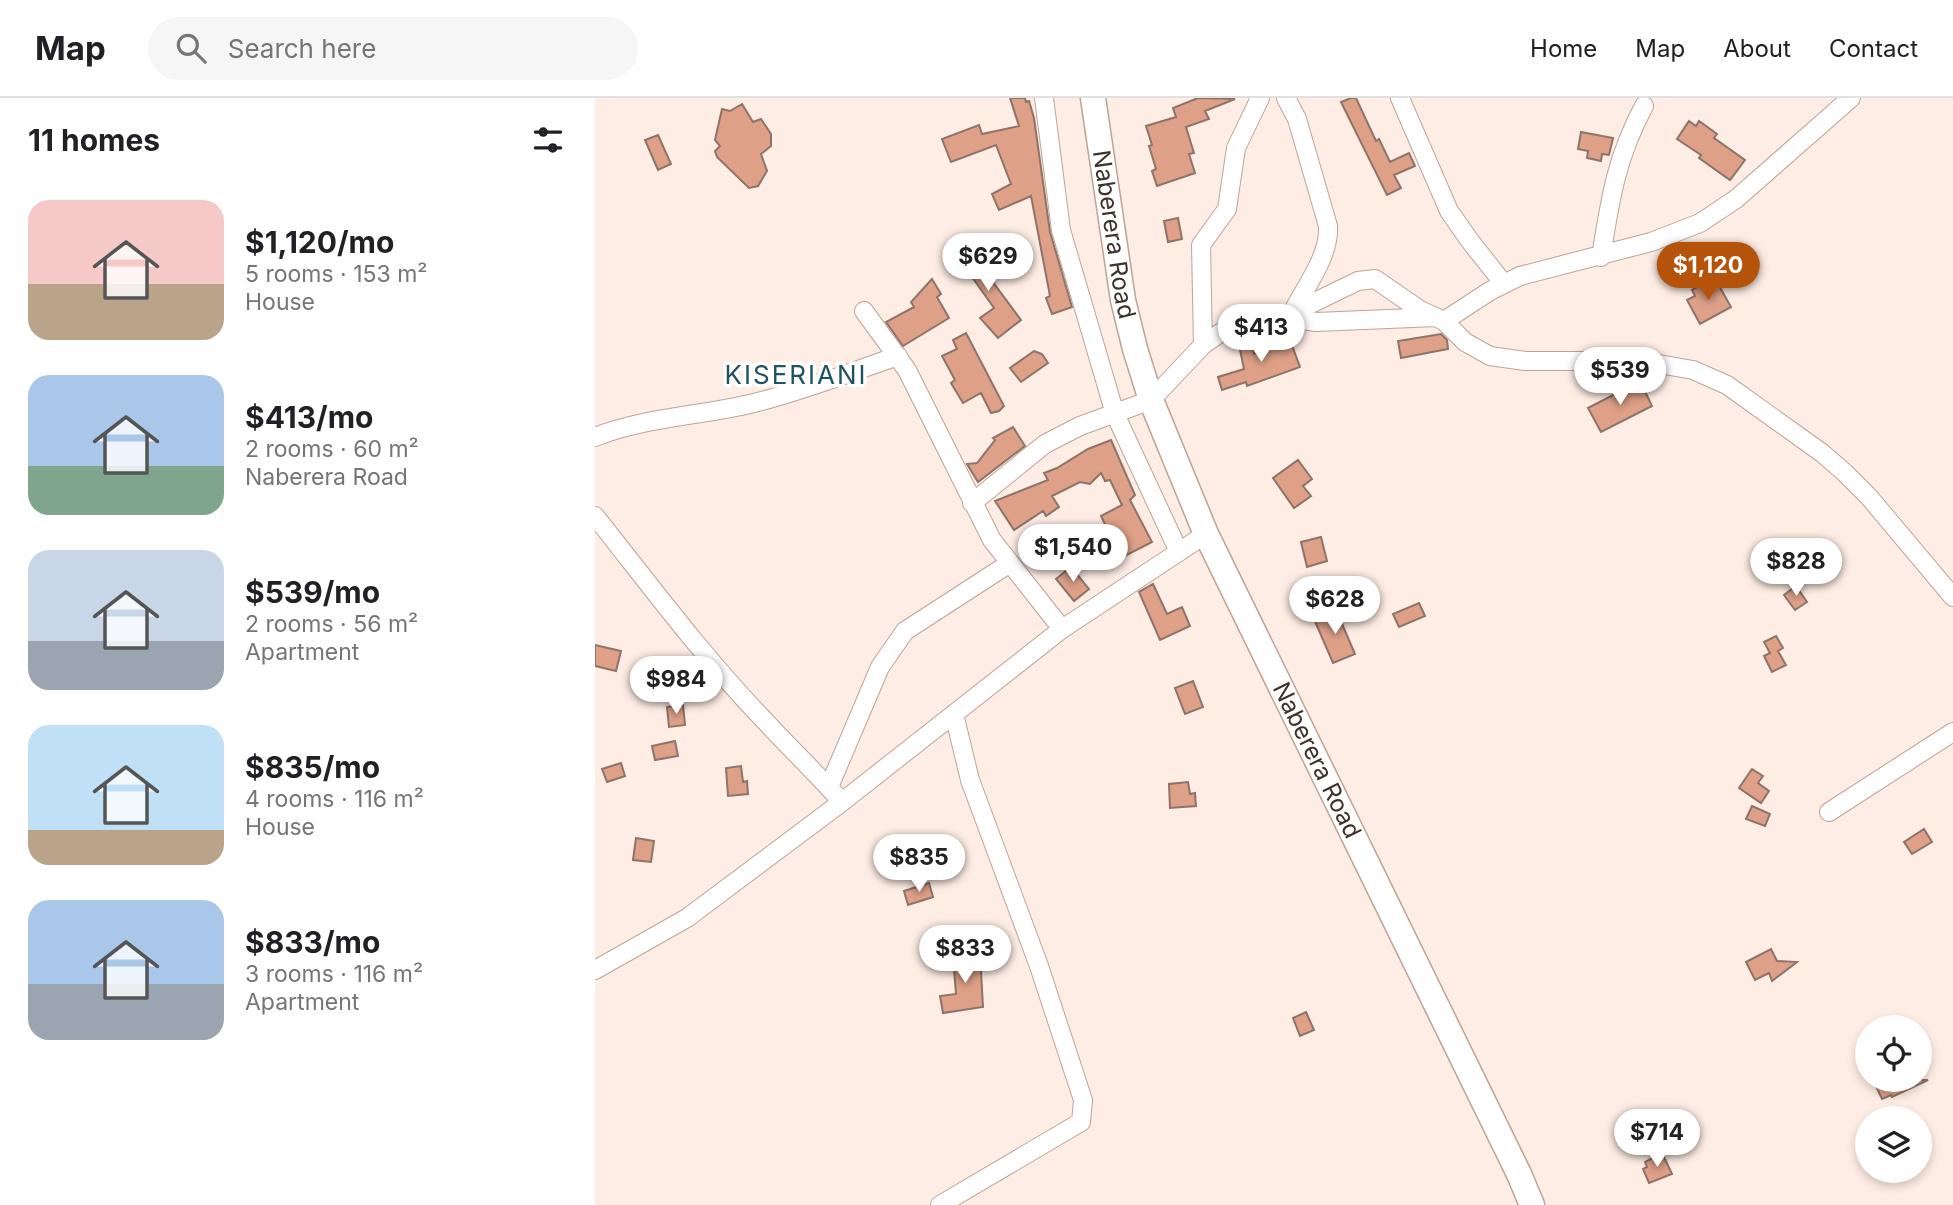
<!DOCTYPE html>
<html lang="en">
<head>
<meta charset="utf-8">
<style>
	body { margin:0; font-family:Inter,sans-serif; background:#f6f6f6; color:#202124; height:100vh; display:flex; flex-direction:column; font-size:26px; white-space:nowrap }
	* { box-sizing:border-box; margin:0 }
	p { font-size:23px; color:#757577 }
	.icon { flex:none; width:38px; height:38px; fill:none; stroke:currentColor; stroke-width:2; stroke-linecap:round; stroke-linejoin:round }
	.map { position:relative; flex:1; overflow:hidden }
	.details { display:flex; flex-direction:column; background:#fff; width:595px }
	.details>* { flex:none }
	.buttons { position:absolute; left:1260px; top:917px; display:grid; gap:14px }
	.buttons a { display:grid; place-items:center; width:77px; height:77px; border-radius:50%; background:#fff; box-shadow:0 4px 10px #0003; font-size:35px }
	.price { position:absolute; translate:-50% -60px; padding:0 16px; border-radius:24px; background:#fff; color:#222; font-size:23px; line-height:46px; filter:drop-shadow(0 2px 4px #0008) }
	.price::after { content:''; position:absolute; left:50%; top:42px; width:21px; height:16px; margin-left:-10px; background:inherit; clip-path:polygon(0 0,100% 0,50% 100%) }
	.price.current { background:#b45309; color:#fff }
	ul { padding:0; list-style:none }
	li { display:flex; align-items:center; gap:21px; height:175px; padding:0 28px }
	li span { display:grid; place-items:center; flex:none; width:196px; height:140px; border-radius:21px; color:#555 }
	li>.icon { margin-inline-start:auto }
	span .icon { width:84px; height:84px; fill:#fffc; stroke-width:1 }
	li b { font-size:30px }
	h2 { display:flex; justify-content:space-between; align-items:center; height:84px; padding:0 28px; font-size:30px }
	header { display:flex; align-items:center; gap:42px; box-sizing:border-box; height:98px; padding:0 35px; background:#fff; border-bottom:2px solid #e0e0e0 }
	header strong { font-size:33px }
	nav { display:flex; gap:38px; margin-inline-start:auto; font-size:24px }
	.search { width:490px; height:63px; background:#f6f6f6; display:flex; align-items:center; gap:18px; box-sizing:border-box; padding:0 24px; border-radius:38px; color:#757577; font-size:26px }
	main { display:flex; flex:1; min-height:0 }
	.map>svg:first-child { display:block }
</style>
</head>
<body>
<header>
<strong>Map</strong>
<div class="search"><svg class="icon" aria-label="search" viewBox="0 0 24 24"><circle cx="10" cy="10" r="6"/><path d="M15 15l6 6"/></svg>Search here</div>
<nav><a>Home</a><a>Map</a><a>About</a><a>Contact</a></nav>
</header>
<main>
<section class="details">
<h2>11 homes<svg class="icon" aria-label="filters" viewBox="0 0 24 24"><path d="M4 7h16M4 17h16"/><circle cx="9" cy="7" r="2"/><circle cx="15" cy="17" r="2"/></svg></h2>
<ul>
<li><span style="background:linear-gradient(#f6c9c9 60%,#b9a48a 0)"><svg class="icon" aria-label="home" viewBox="0 0 24 24"><path d="M3 11l9-7 9 7M6 9v11h12V9"/></svg></span><div><b>$1,120/mo</b><p>5 rooms · 153 m²</p><p>House</p></div></li>
<li><span style="background:linear-gradient(#a9c7e8 65%,#7fa58c 0)"><svg class="icon" aria-label="home" viewBox="0 0 24 24"><path d="M3 11l9-7 9 7M6 9v11h12V9"/></svg></span><div><b>$413/mo</b><p>2 rooms · 60 m²</p><p>Naberera Road</p></div></li>
<li><span style="background:linear-gradient(#c9d6e8 65%,#9aa5b1 0)"><svg class="icon" aria-label="home" viewBox="0 0 24 24"><path d="M3 11l9-7 9 7M6 9v11h12V9"/></svg></span><div><b>$539/mo</b><p>2 rooms · 56 m²</p><p>Apartment</p></div></li>
<li><span style="background:linear-gradient(#bfe0f5 75%,#b9a48a 0)"><svg class="icon" aria-label="home" viewBox="0 0 24 24"><path d="M3 11l9-7 9 7M6 9v11h12V9"/></svg></span><div><b>$835/mo</b><p>4 rooms · 116 m²</p><p>House</p></div></li>
<li><span style="background:linear-gradient(#a9c7e8 60%,#9aa5b1 0)"><svg class="icon" aria-label="home" viewBox="0 0 24 24"><path d="M3 11l9-7 9 7M6 9v11h12V9"/></svg></span><div><b>$833/mo</b><p>3 rooms · 116 m²</p><p>Apartment</p></div></li>
</ul>
</section>
<div class="map">
<svg width="1358" height="1107" viewBox="0 0 1358 1107">
	<rect width="100%" height="100%" fill="#feede4"/>
	<!-- building -->
	<path fill="#dea187" stroke="#8d7368" stroke-width="2" d="M415,0h15l1,4 3,-1 5,17 16,114 22,75 -20,7 -6,-16 4,-2 -19,-100 -32,14 -7,-16 19,-10 -15,-39 -45,17 -9,-23 37,-14 3,9 37,-8z
		M603,0l37,1 -30,12 4,8 -23,8 8,26 -5,1 6,19 -38,13 -5,-15 4,-2 -7,-23 3,-1 -6,-19 30,-9 -3,-9z
		M756,0h5l20,43 3,-2 11,23 19,-9 6,13 -21,9 7,13 -14,7 -46,-93z
		M147,6l11,18 8,-3 10,15v12l-10,8 6,17 -9,15 -9,2 -32,-31 -2,-6 5,-5 -5,-6 7,-31 8,2z
		M1094,23l7,5 3,-5 18,13 -3,4 31,22 -15,20 -31,-22 2,-3 -24,-16z
		M986,34l32,6 -4,17 -7,-1 -1,7 -14,-3 1,-7 -10,-2z
		M63,37l13,29 -13,6 -13,-30z
		M583,120l4,21 -14,3 -4,-21z
		M366,141l60,81 -23,18 -18,-20 14,-10 -44,-62z
		M337,181l9,15 -4,3 12,21 -46,28 -17,-24 28,-15 -3,-5z
		M1113,183l3,5 6,-4 14,25 -31,17 -13,-24 8,-4 -3,-6z
		M371,235l38,73 -5,5 -8,2 -10,-20 -18,10 -12,-20 4,-3 -13,-24 15,-7 -4,-9z
		M846,236l6,6 1,9 -47,9 -3,-17z
		M645,241l11,1 3,14 36,-14 10,27 -53,19 -1,-4 -24,8 -4,-13 26,-8 -6,-29z
		M439,253l8,3 6,9 -27,19 -11,-14z
		M1045,283l12,25 -51,26 -13,-24z
		M418,329l12,19 -47,36 -11,-18 10,-1 18,-23 -2,-2z
		M516,342l24,55 -5,5 22,42 -31,16 -20,-42 21,-11 -12,-25 -5,1 -4,-8 -11,11 -10,-2 -28,14 7,11 -13,9 -3,-5 -29,19 -19,-29 53,-21 -4,-7 13,-5 31,-19z
		M703,362l14,19 -9,7 8,10 -17,12 -21,-30z
		M726,439l6,24 -20,6 -6,-25z
		M476,469l18,22 -15,12 -18,-22z
		M558,486l14,30 15,-7 8,19 -30,14 -21,-48z
		M1201,488l11,16 -12,8 -11,-15z
		M824,505l6,13 -26,11 -6,-13z
		M741,512l19,44 -22,9 -19,-44z
		M1181,538l7,12 -5,3 8,14 -14,7 -8,-16 6,-3 -6,-11z
		M0,547l26,6 -5,20 -21,-5z
		M598,583l10,26 -18,7 -10,-26z
		M88,607l2,20 -16,2 -2,-20z
		M80,643l3,15 -23,4 -3,-14z
		M26,665l4,13 -18,6 -5,-13z
		M146,668l2,16 4,-1 1,13 -20,2 -2,-28z
		M1157,671l11,7 -5,7 11,8 -8,12 -22,-15z
		M593,684l2,12 5,-1 1,13 -26,2 -1,-24z
		M1157,708l18,8 -5,12 -19,-7z
		M1329,731l8,13 -20,12 -8,-12z
		M41,740l18,3 -3,21 -18,-2z
		M334,785l4,14 -25,8 -4,-14z
		M1176,851l6,12 20,1 -25,19 -3,-8 -14,7 -9,-18z
		M385,856l3,53 -40,6 -3,-17 16,-2 -3,-38z
		M711,914l8,18 -14,6 -7,-18z
		M1278,982h55l-36,17 -1,-2 -9,4z
		M1067,1055l10,21 -23,9 -6,-14 4,-2 -2,-5z"/>
	<g fill="none" stroke-linecap="round" stroke-linejoin="round">
		<defs>
			<path id="street" d="M449,0l17,132 54,184 64,138
				M691,0l11,21 31,107c2,30 -23,61 -36,87
				M805,0l49,113 21,30 34,43
				M1006,159c9,-57 15,-99 43,-151
				M269,213l43,59 85,170 70,89
				M688,219l33,5 120,-5
				M849,223l46,-30 30,-15 131,-34 49,-19 36,-24 115,-101
				M608,247l-2,-100 26,-36 9,-61 24,-50
				M0,339c51,-20 106,-21 159,-34 49,-12 97,-31 144,-47
				M377,405l73,-59 35,-18 71,-26 52,-55 17,-12 72,-20 66,-32 17,-2 45,31 24,11 21,21 25,14 35,5h117l51,9 34,15 95,68 22,19 25,25 84,100
				M0,418c55,69 108,141 170,205 25,27 52,53 77,81
				M234,689l51,-120 25,-36 105,-68
				M1234,714l124,-80
				M0,872l92,-52 155,-116 220,-173 144,-95
				M345,1107l141,-83 2,-22 -44,-134 -69,-186 -16,-66"/>
			<g id="secondary">
				<path id="s1" d="M498,0l30,202 12,49 16,51 55,134 313,640 13,31"/>
			</g>
		</defs>
		<!-- street casing -->
		<use href="#street" stroke="#bda396" stroke-width="20"/>
		<!-- secondary casing -->
		<use href="#secondary" stroke="#bda396" stroke-width="27"/>
		<!-- street -->
		<use href="#street" stroke="#fff" stroke-width="18"/>
		<!-- secondary -->
		<use href="#secondary" stroke="#fff" stroke-width="24"/>
	</g>
	<g text-anchor="middle" stroke-width="7" stroke-linejoin="round" paint-order="stroke">
		<!-- street labels -->
		<g font-size="24" fill="#3d322c" stroke="#fff">
			<text dy="8" stroke="none"><textPath href="#s1" startOffset="138">Naberera Road</textPath></text>
			<text dy="8" stroke="none"><textPath href="#s1" startOffset="705">Naberera Road</textPath></text>
		</g>
		<!-- neighbourhood labels -->
		<g font-size="26" letter-spacing="2" fill="#1e5262" stroke="#fff">
			<text x="201" y="286">KISERIANI</text>
		</g>
	</g>
</svg>
<div class="buttons">
<a><svg class="icon" aria-label="locate" viewBox="0 0 24 24"><circle cx="12" cy="12" r="6"/><path d="M12 2v4M12 18v4M2 12h4M18 12h4"/></svg></a>
<a><svg class="icon" aria-label="layers" viewBox="0 0 24 24"><path d="M12 4l9 5-9 5-9-5zM3 14l9 5 9-5"/></svg></a>
</div>
<b class="price" style="left:393px;top:195px">$629</b>
<b class="price current" style="left:1113px;top:204px">$1,120</b>
<b class="price" style="left:666px;top:266px">$413</b>
<b class="price" style="left:1025px;top:309px">$539</b>
<b class="price" style="left:478px;top:486px">$1,540</b>
<b class="price" style="left:1201px;top:500px">$828</b>
<b class="price" style="left:740px;top:538px">$628</b>
<b class="price" style="left:81px;top:618px">$984</b>
<b class="price" style="left:324px;top:796px">$835</b>
<b class="price" style="left:370px;top:887px">$833</b>
<b class="price" style="left:1062px;top:1071px">$714</b>
</div>
</main>
</body>
</html>
